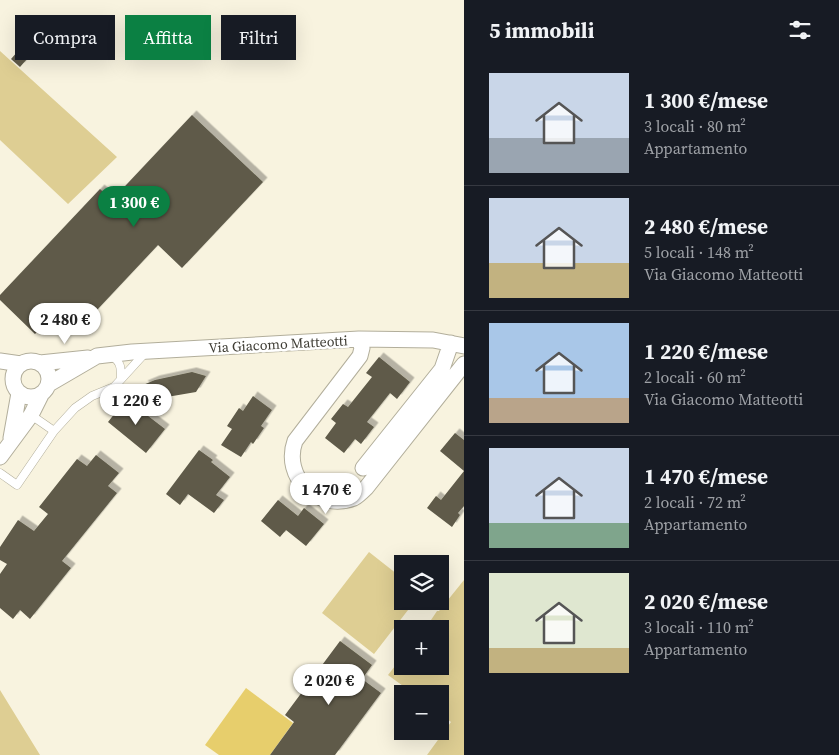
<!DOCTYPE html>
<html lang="it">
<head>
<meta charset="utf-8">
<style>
	body { margin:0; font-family:"Source Serif 4",serif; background:#242831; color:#f1f3f6; height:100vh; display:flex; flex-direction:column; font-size:19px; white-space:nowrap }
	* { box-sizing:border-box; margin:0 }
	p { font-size:16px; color:#9ea1a6 }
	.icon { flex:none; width:28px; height:28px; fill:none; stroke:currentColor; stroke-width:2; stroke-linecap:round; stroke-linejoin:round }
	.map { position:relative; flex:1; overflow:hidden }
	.drawer { display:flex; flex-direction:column; background:#171b24; width:375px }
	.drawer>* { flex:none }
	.guide { position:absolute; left:15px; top:15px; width:374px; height:45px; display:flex; gap:10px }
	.fabs { position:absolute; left:394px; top:555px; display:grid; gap:10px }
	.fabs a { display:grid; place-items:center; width:55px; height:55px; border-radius:0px; background:#171b24; box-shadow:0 5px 20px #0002; font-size:25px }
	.price { position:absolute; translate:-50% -42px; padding:0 11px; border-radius:18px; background:#fff; color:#222; font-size:16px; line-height:32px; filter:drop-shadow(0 1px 2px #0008) }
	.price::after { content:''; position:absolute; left:50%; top:30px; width:15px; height:11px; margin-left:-8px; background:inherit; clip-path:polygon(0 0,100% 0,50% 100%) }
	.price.current { background:#0b8043; color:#fff }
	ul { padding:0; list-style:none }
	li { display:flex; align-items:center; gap:15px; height:125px; padding:0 25px }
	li+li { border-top:1px solid #363941 }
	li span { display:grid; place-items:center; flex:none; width:140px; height:100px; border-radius:0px; color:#555 }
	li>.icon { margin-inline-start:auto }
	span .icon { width:60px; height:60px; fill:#fffc; stroke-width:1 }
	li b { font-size:21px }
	h2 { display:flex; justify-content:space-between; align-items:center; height:60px; padding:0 25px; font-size:21px }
	.pill { padding:0 18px; border-radius:0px; background:#171b24; box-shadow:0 5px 20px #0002; font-size:18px; line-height:45px }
	.pill.current { background:#0b8043; color:#fff }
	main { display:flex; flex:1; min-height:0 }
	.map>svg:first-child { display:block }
</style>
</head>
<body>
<main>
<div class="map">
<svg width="464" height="755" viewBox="0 0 464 755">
	<defs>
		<filter id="shadow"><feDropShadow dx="4.5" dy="-4.5" stdDeviation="0" flood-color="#0004"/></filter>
	</defs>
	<rect width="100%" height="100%" fill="#f8f3df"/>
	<!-- green -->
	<path fill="#dece93" d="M0,51l117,106 -49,47 -68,-64z
		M369,552l33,26v23h13l-41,53 -52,-41z
		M464,580v175h-37l24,-33 -11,-8v-20h-26l-26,-19 14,-18v9h38v-37h-15l12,-18h2z
		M0,690l40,65h-40z"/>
	<!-- water -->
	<path fill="#e7ce6c" d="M246,688l47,35 -23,32h-51l-14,-10z"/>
	<!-- building -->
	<path fill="#5e5a49" filter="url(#shadow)" d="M33,34l9,8 -22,25 -9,-8z
		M192,115l71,67 -81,86 -24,-23 -78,83 -21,-19 -24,25 -35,-34v-5l100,-106 12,11z
		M379,357l31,25 -13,17 -7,-6 -23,29 7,5 -13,17 -6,-5 -11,14 -19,-15 11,-15 -5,-4 12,-15 5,3 24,-30 -6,-4z
		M192,372l14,4 -10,16 -35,6 -18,-13 12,-5z
		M253,396l19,14 -11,16 3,2 -11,16 -2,-2 -10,15 -20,-12 11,-16 -5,-3 12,-18 4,3z
		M126,399l39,30 -19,24 -38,-31z
		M455,433l9,7v66l-6,7 2,2 -8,12 -25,-19 9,-12 5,4 23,-29 -24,-20z
		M199,450l14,10 -2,2 19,15 -14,18 8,5 -10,13 -26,-19 -8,11 -14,-11z
		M96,455l23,18 -11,13 9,7 -55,68 9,7 -41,51 -10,-9 -7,9 -13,-11v-34l7,-10 -7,-4v-13l18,-27 16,11 14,-17 -9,-7 38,-48 10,7z
		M278,500l20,16 6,-8 20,16 -18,22 -20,-16 -6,7 -19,-16z
		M340,641l32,24 -10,14 19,14 -46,62h-65l24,-33 -9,-7z"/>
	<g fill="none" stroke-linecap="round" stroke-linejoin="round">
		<defs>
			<path id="service" d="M111,356c10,5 10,12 10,22
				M31,415l23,16
				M0,473l17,12 37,-54 21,-23 17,-12 22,-9 31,-34"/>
			<path id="minor" d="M359,339l3,9 -2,8 -65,85c-13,36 23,71 59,57 4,-2 8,-6 12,-10l98,-124
				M13 379a18 18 0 1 1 36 0a18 18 0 1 1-36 0Z
				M0,361l21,3
				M40,363l48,-5
				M49,384l48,-28 35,-4 227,-13 74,1 31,6
				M11,438l8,-45
				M0,457l31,-42 10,-20
				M363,468l79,-99 9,-26"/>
		</defs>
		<!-- service casing -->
		<use href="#service" stroke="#b2ae9b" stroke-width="9"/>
		<!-- minor casing -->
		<use href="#minor" stroke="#b2ae9b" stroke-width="17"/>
		<!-- service -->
		<use href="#service" stroke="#fff" stroke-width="8"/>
		<!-- minor -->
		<use href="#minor" stroke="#fff" stroke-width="15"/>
	</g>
	<g text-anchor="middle" stroke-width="5" stroke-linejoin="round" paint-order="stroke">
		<!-- street labels -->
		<g font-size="14" fill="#3e3c34" stroke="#fff">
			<text transform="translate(278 344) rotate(-3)" y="5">Via Giacomo Matteotti</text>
		</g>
	</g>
</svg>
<div class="fabs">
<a><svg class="icon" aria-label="layers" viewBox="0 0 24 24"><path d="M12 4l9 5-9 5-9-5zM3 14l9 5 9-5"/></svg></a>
<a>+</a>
<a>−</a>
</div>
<b class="price current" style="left:134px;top:228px">1 300 €</b>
<b class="price" style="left:65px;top:345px">2 480 €</b>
<b class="price" style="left:136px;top:426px">1 220 €</b>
<b class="price" style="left:326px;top:515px">1 470 €</b>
<b class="price" style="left:329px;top:706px">2 020 €</b>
<div class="guide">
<a class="pill">Compra</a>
<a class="pill current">Affitta</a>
<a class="pill">Filtri</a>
</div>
</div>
<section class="drawer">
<h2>5 immobili<svg class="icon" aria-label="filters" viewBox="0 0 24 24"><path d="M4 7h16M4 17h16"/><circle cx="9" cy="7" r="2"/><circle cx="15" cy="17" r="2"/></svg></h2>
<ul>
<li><span style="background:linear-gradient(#c9d6e8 65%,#9aa5b1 0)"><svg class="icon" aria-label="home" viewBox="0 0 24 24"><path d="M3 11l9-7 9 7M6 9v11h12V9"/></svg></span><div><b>1 300 €/mese</b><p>3 locali · 80 m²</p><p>Appartamento</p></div></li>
<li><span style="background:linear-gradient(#c9d6e8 65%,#c2b280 0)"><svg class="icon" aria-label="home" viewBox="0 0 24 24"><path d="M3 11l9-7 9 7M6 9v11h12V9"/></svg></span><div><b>2 480 €/mese</b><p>5 locali · 148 m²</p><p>Via Giacomo Matteotti</p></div></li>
<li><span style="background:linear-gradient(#a9c7e8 75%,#b9a48a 0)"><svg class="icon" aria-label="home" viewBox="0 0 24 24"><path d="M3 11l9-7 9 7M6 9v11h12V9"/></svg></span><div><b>1 220 €/mese</b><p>2 locali · 60 m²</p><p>Via Giacomo Matteotti</p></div></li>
<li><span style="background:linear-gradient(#c9d6e8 75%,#7fa58c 0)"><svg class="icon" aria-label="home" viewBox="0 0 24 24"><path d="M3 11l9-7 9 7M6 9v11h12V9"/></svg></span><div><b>1 470 €/mese</b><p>2 locali · 72 m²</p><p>Appartamento</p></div></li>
<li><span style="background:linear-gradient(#dfe7d0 75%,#c2b280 0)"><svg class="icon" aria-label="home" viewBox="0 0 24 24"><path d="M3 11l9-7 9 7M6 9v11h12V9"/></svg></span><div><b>2 020 €/mese</b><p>3 locali · 110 m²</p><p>Appartamento</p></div></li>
</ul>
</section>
</main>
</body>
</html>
